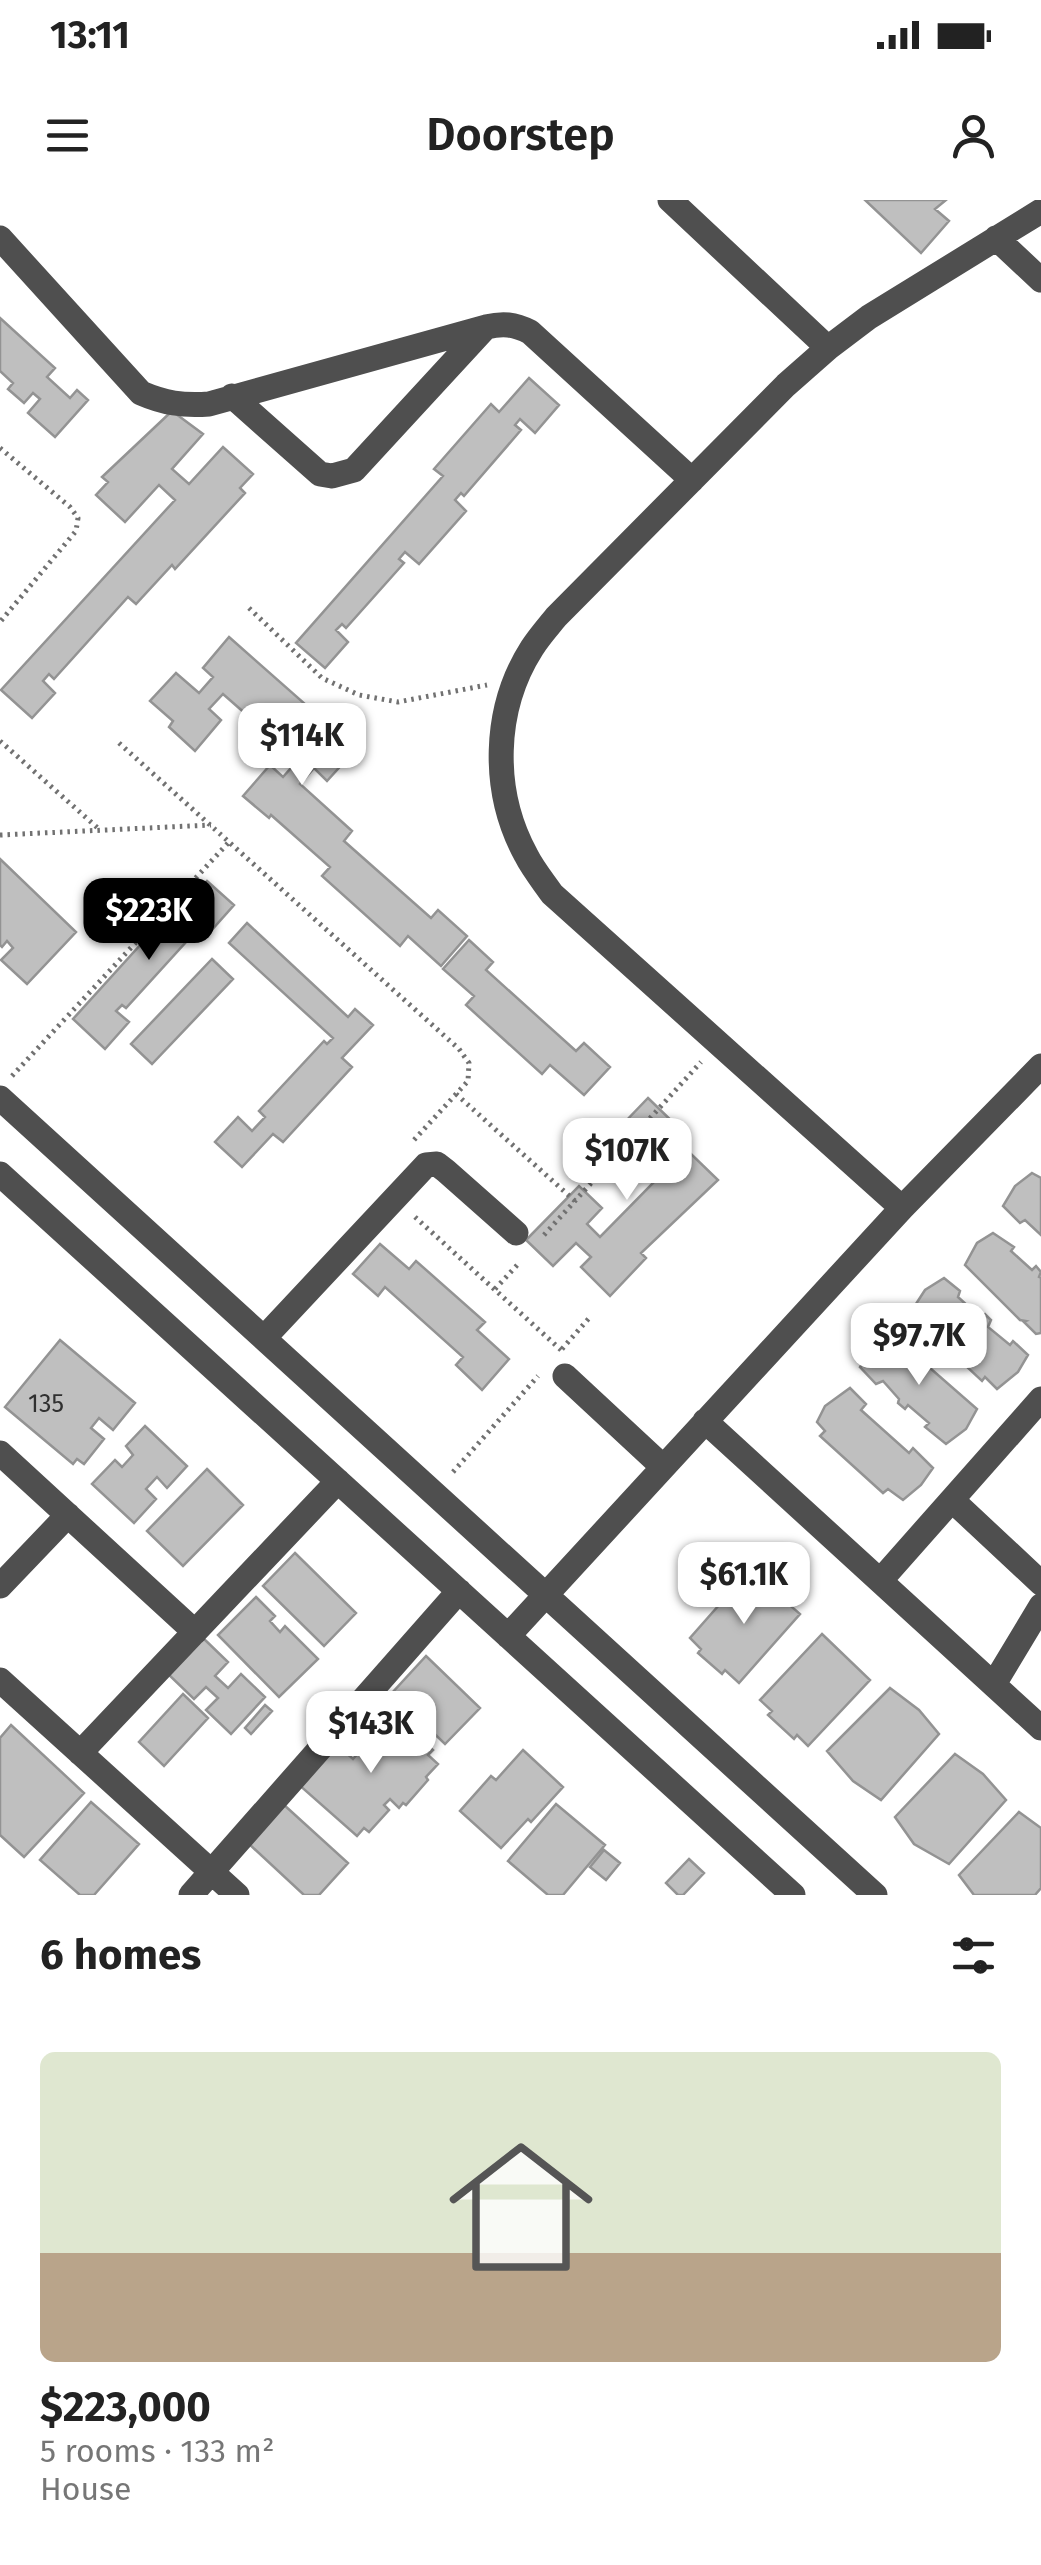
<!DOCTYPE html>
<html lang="en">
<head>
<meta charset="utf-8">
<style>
	body { margin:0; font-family:"Fira Sans",sans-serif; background:#f6f6f6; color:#222; height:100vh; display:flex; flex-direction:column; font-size:38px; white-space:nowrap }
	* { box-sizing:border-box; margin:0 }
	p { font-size:32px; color:#767676 }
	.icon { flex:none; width:55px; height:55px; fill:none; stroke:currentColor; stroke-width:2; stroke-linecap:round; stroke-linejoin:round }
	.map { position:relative; height:1695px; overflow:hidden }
	.drawer { display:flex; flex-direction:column; background:#fff; flex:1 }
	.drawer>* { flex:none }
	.price { position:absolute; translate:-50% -85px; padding:0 22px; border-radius:20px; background:#fff; color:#222; font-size:32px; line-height:65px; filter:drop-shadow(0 2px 5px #0008) }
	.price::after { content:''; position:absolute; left:50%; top:60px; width:30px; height:22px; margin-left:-15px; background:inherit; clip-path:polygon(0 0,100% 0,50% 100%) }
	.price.current { background:#000; color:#fff }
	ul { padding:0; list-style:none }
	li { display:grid; align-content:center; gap:20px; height:530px; padding:0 40px }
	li+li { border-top:2px solid #e0e0e0 }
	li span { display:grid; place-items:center; height:310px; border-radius:15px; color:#555 }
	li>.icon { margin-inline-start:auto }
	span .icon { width:180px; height:180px; fill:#fffc; stroke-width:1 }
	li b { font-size:42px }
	h2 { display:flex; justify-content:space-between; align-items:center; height:120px; padding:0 40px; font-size:42px }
	.status { display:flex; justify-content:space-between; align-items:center; height:70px; padding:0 50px; background:#fff; direction:ltr }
	.status svg { height:28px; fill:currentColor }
	header { display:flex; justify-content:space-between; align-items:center; height:130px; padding:0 40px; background:#fff; font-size:45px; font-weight:600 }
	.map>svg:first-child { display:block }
</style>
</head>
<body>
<div class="status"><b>13:11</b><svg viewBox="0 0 49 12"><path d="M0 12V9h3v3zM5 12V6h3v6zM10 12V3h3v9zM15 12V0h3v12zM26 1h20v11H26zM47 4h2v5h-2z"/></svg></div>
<header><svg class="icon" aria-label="menu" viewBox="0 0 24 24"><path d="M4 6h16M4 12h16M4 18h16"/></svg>Doorstep<svg class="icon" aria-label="person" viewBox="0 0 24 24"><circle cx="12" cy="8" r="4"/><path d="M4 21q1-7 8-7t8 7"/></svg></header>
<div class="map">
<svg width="1041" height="1695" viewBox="0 0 1041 1695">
	<rect width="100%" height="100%" fill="#fff"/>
	<!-- building -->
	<path fill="#bfbfbf" stroke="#939393" stroke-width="2.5" d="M865,0h81l-11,9 14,12 -28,32z
		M0,118l55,50 -8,9 23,21 7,-8 11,10 -33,37 -27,-24 12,-14 -7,-6 -9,10 -16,-14 5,-6 -13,-12z
		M529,178l30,27 -24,28 -15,-14 -5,6 6,5 -57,66 -3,-3 -6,7 11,11 -47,53 -14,-12 -6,7 5,4 -58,65 -4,-4 -6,6 12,12 -23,26 -29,-25 147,-167 -9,-7 57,-65 8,8z
		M172,211l31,23 -31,35 17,15 34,-37 30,27 -13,14 5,5 -70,76 -3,-4 -36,39 -8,-7 -74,82 -5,-5 -6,7 12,12 -23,25 -31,-28 174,-190 -16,-15 -34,37 -29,-27 12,-13 -6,-5z
		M229,437l127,112 -29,32 -13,-13 -14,16 52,47 -8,10 87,77 7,-8 29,26 -26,30 -33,-30 -8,10 -78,-70 8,-9 -59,-52 -2,3 -26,-22 27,-31 13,12 15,-17 -75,-66 -14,15 12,11 -26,31 -26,-24 4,-6 -23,-20 26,-28 23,20 14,-16 -10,-9z
		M0,659l76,73 -49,52 -26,-24 12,-12 -6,-7 -5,6 -2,-2z
		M207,681l27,24 -24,27 -13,-12 -6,6 5,5 -70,77 -4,-3 -6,6 13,11 -24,27 -32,-30 99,-109 5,4z
		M247,723l101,94 7,-8 18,16 -31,33 10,9 -69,75 -10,-8 -31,33 -27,-25 23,-25 14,14 13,-14 -6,-6 65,-70 3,3 6,-6 -104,-95z
		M469,740l24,22 -7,8 90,81 8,-8 26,24 -26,28 -34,-30 -8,9 -76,-69 8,-9 -31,-27z
		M212,759l21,20 -81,85 -21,-20z
		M648,898l31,30 -23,24 17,16 16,-16 29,28 -77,73 5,5 -36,38 -29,-29 10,-10 -15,-14 -23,23 -27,-26 53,-54 23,22 -15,16 13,13 57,-58 -16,-16 -13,13 -28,-28z
		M1032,973l9,5v57l-16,-15 -5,3 -17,-17 12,-20z
		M993,1033l21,14 -3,4 21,19 4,-4 5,6 -2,5 2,1v55l-5,1 -12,-12 2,-1 -6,-1 -55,-55 12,-22z
		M380,1044l29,25 7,-8 69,61 -8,8 32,29 -27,31 -26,-25 7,-8 -78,-70 -7,9 -25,-22z
		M944,1078l16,13 -2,6 22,20 5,-3 6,6 -3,7 22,18 3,-4 15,14 -10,17 -21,17 -12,-12 -3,4 -60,-56 2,-4 -12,-11 13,-20z
		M891,1134l86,75 -11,20 -20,15 -21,-17 4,-4 -21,-18 -3,4 -7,-6 1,-4 -16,-18 -7,3 -16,-17 11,-18z
		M60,1140l75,63 -22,27 -14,-12 -8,10 13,11 -20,25 -7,-5 -4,5 -68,-57z
		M850,1188l16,16 -5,6 48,43 4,-5 20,20 -12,17 -18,15 -15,-11 -5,4 -63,-57 5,-5 -8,-9 8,-16z
		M145,1226l42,40 -20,22 -10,-11 -11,12 10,10 -22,24 -42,-39 23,-24 7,7 11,-12 -7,-9z
		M207,1269l36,36 -60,61 -36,-35z
		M295,1353l61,60 -32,33 -61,-60z
		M750,1370l50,44 -61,69 -14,-13 -3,4 -24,-21 3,-4 -11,-11z
		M256,1397l19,19 -5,5 10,11 5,-6 33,33 -39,38 -61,-62z
		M822,1434l48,46 -62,66 -11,-11 -3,4 -26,-24 4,-4 -12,-11z
		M202,1437l26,25 -13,14 13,12 13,-14 24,23 -34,37 -25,-24 12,-12 -12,-11 -12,12 -26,-25z
		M426,1456l54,52 -35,36 -53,-51z
		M890,1488l29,22 20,24 -58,66 -28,-19 -26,-30z
		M183,1494l25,24 -44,48 -25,-24z
		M265,1505l7,6 -21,23 -6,-6z
		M392,1514l41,36 -5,5 10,9 -12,13 2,3 -22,25 -3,-2 -4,5 -9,-9 -6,6 5,5 -20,22 -5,-4 -7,8 -59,-52 36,-42 19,17z
		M11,1525l73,68 -60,64 -24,-22v-97z
		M523,1550l40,37 -32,35 -3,-3 -27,29 -41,-37 31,-35 5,4z
		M955,1554l28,20 23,26 -57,64 -35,-20 -19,-27z
		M91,1602l48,42 -45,51h-14l-40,-35z
		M283,1604l65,59 -29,32h-15l-56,-52z
		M556,1604l49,41 -42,50h-15l-40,-34z
		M1019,1612l22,16v60l-6,7h-61l-15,-20z
		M604,1650l16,13 -14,17 -16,-13z
		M689,1659l15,14 -21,22h-5l-12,-12z"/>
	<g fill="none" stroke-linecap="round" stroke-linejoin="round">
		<!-- path -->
		<path stroke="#717171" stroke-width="5" stroke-dasharray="2.5 5" stroke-linecap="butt" d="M0,248l70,59 8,11 -2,13 -76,91
			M249,408l73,70 37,17 39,7 89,-17
			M0,541l100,89
			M119,543l340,306 10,14 -1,18 -54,59
			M0,635l211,-10
			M12,876l217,-234
			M456,894l119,107
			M415,1017l146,133
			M544,1035l157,-173
			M495,1089l25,-27
			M562,1149l28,-32
			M453,1272l85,-96"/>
		<!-- minor -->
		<path stroke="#4f4f4f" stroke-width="25" d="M670,0l158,148
			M0,38l141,155c23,10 42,13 68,11l277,-77c17,-4 28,-3 44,5l162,148
			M996,38l45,42
			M232,196l88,78 12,2 22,-6 130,-141
			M0,898l875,797
			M0,974l793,721
			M902,1008l-350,-314c-9,-13 -19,-25 -26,-39 -35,-64 -33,-146 6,-207 7,-11 16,-21 24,-31l230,-232 42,-37 41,-31 172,-106
			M264,1138l162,-173 11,-1 9,7 70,62
			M565,1176l98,91
			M705,1221l336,307
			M0,1253l195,179
			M952,1300l89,83
			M880,1381l161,-182
			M0,1386l68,-71
			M508,1436l394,-428 139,-142
			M0,1480l237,215
			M994,1484l47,-78
			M80,1553l258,-272
			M191,1695l268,-304"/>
	</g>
	<g text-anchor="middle" stroke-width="8" stroke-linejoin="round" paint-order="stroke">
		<!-- number labels -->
		<g font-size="25" fill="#303030">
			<text x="46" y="1212">135</text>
		</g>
	</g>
</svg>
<b class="price" style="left:302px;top:588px">$114K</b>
<b class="price current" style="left:149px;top:763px">$223K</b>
<b class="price" style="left:627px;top:1003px">$107K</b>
<b class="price" style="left:919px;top:1188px">$97.7K</b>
<b class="price" style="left:744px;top:1427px">$61.1K</b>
<b class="price" style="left:371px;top:1576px">$143K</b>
</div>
<section class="drawer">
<h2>6 homes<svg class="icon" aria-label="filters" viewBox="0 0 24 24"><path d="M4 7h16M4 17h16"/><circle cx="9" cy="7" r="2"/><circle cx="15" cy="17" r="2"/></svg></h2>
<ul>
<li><span style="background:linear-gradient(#dfe7d0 65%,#b9a48a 0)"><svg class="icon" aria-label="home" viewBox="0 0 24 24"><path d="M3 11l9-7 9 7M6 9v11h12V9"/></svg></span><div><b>$223,000</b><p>5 rooms · 133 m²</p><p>House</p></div></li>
</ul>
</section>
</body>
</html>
